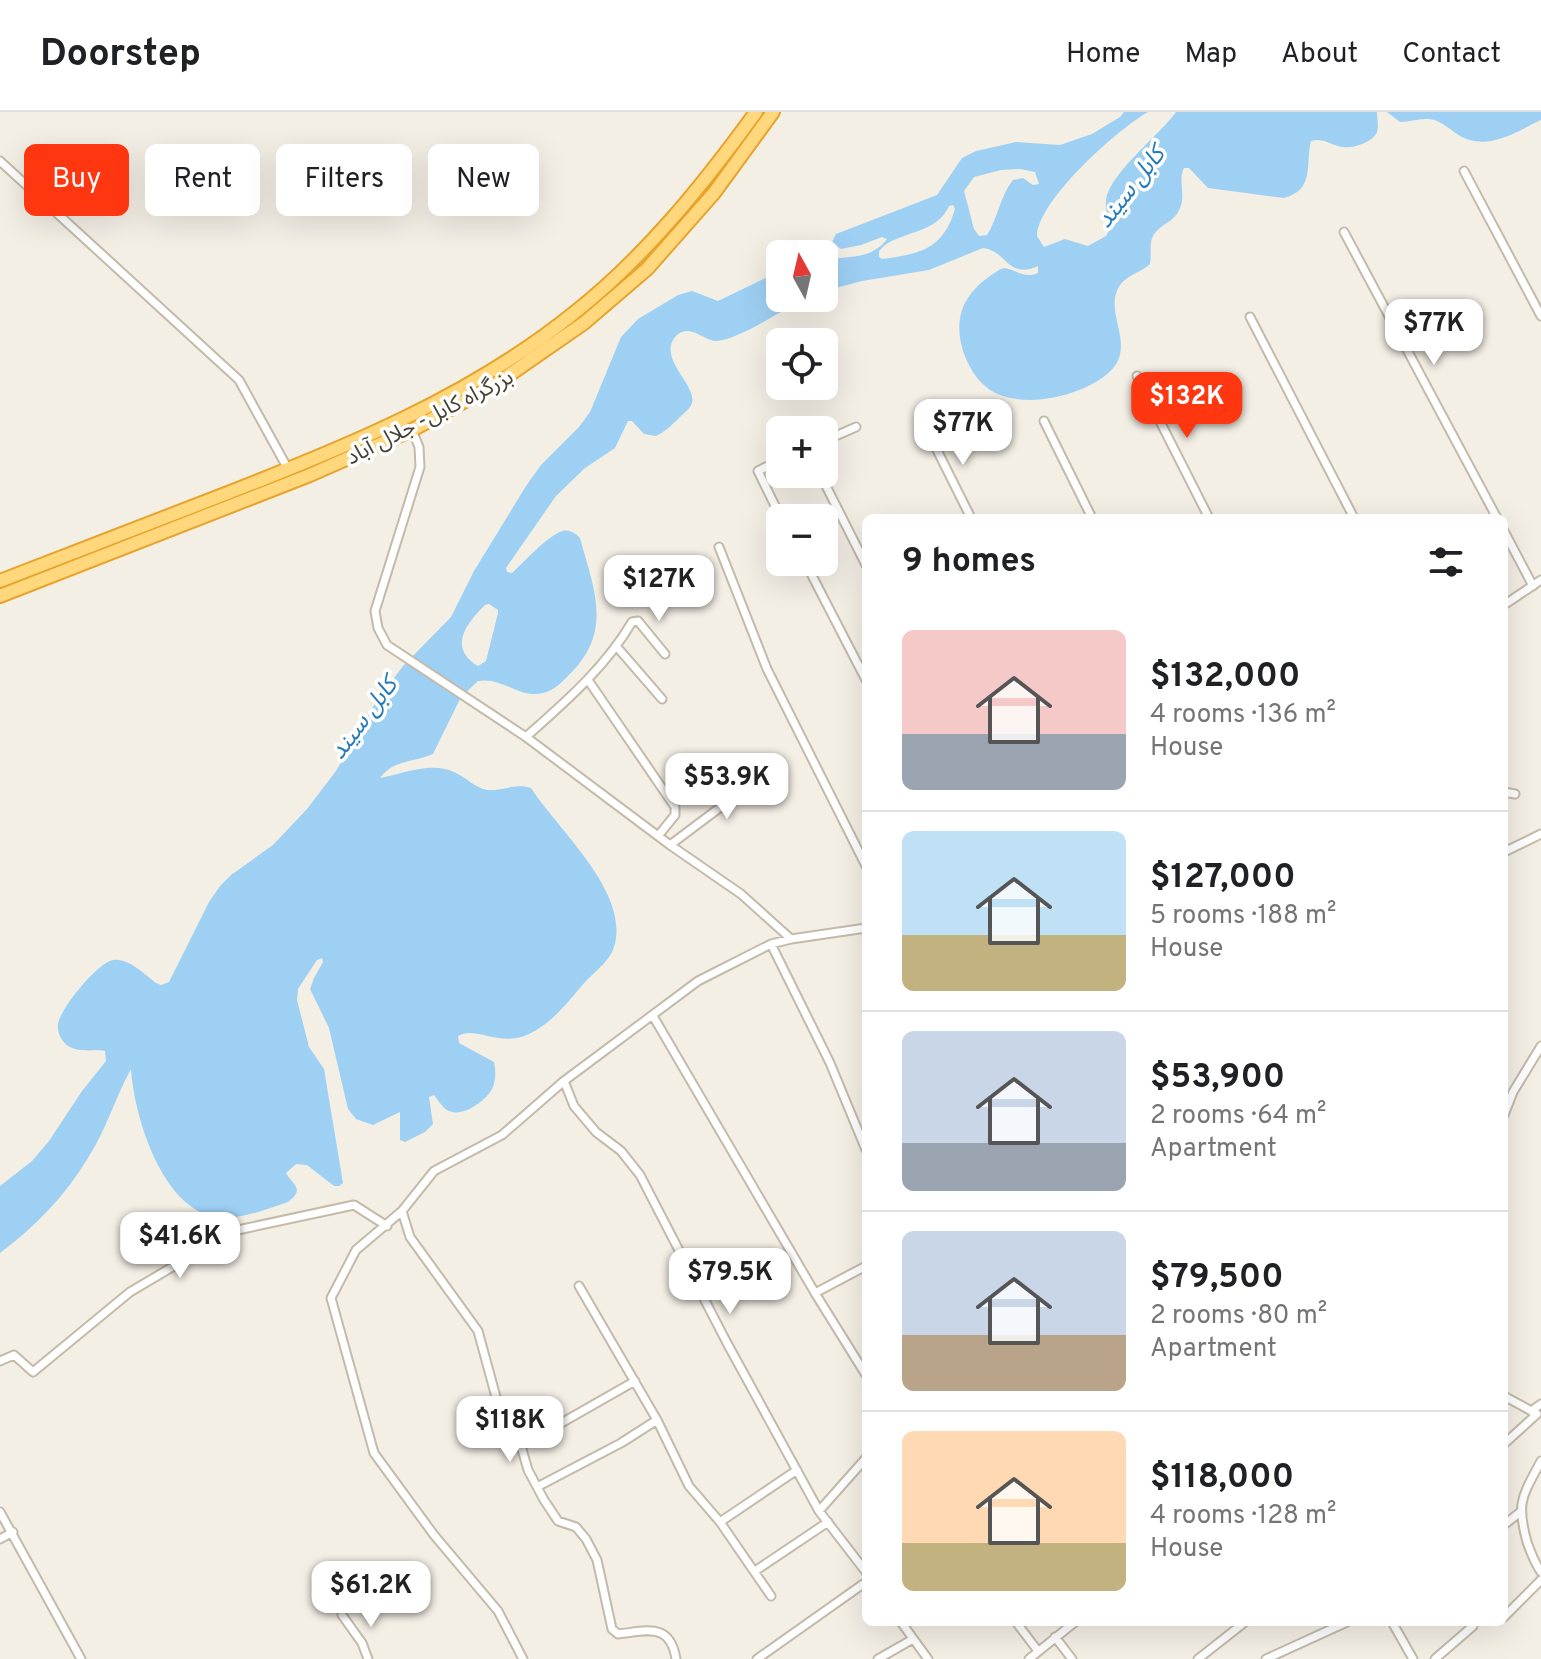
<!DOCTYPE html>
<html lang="en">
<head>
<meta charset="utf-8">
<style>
	body { margin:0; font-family:Overpass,"Noto Sans Arabic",sans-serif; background:#f6f6f6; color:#202124; height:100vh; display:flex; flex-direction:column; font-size:30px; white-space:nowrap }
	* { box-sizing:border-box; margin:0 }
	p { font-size:26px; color:#757577 }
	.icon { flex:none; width:44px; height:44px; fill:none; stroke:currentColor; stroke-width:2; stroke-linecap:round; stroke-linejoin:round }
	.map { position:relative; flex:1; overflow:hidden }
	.details { position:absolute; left:862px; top:402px; width:646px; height:1112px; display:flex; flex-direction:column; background:#fff; border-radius:12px; box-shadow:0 8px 32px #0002 }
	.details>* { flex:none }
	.top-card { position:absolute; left:24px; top:32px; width:718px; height:72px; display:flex; gap:16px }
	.needle { width:52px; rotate:352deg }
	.controls { position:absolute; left:766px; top:128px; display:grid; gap:16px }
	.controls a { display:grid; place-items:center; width:72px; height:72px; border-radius:12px; background:#fff; box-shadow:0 8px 32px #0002; font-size:40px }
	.price { position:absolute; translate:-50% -68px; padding:0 18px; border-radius:16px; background:#fff; color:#222; font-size:26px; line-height:52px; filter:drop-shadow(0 2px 4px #0008) }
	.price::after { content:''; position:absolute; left:50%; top:48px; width:24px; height:18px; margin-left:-12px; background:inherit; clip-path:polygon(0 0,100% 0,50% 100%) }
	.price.active { background:#ff3711; color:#fff }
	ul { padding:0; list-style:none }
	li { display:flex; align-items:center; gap:24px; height:200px; padding:0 40px }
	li+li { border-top:2px solid #e0e0e0 }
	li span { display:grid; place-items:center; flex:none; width:224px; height:160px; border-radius:12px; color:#555 }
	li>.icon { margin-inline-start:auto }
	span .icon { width:96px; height:96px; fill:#fffc; stroke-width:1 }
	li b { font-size:34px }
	h2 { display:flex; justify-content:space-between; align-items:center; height:96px; padding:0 40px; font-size:34px }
	.pill { padding:0 28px; border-radius:12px; background:#fff; box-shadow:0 8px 32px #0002; font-size:28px; line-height:72px }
	.pill.active { background:#ff3711; color:#fff }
	header { display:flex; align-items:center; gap:48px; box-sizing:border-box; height:112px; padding:0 40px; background:#fff; border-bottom:2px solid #e0e0e0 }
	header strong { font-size:38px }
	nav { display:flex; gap:44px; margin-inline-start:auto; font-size:28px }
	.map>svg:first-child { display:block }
</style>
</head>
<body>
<header>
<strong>Doorstep</strong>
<nav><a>Home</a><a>Map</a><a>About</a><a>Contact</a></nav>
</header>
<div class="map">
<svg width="1541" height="1547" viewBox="0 0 1541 1547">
	<rect width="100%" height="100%" fill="#f4efe5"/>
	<!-- water -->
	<path fill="#9ed0f4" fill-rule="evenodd" d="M1124,0h24c-30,17 -110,88 -111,124l7,11 21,-8 23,7 18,-10 5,-9c-2,-8 -6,-17 -5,-25 1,-27 55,-68 70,-90h201c0,6 2,14 0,20 -4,10 -24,17 -35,15 -11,-2 -19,-10 -31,-6 -6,26 4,48 -27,57l-76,-10 -19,-20h-5c-6,11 1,25 -3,37 -4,16 -17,17 -26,28 -7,8 -3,21 -5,31 -8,8 -23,11 -30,21 -19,28 21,63 -14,90 -28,22 -84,35 -116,15 -13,-9 -22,-24 -27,-39 -11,-37 3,-61 36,-81 11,-7 22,11 39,3v-7c-30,14 -31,-15 -55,-18l-54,22 -67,11 -38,10v-32c23,-2 49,0 63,-20l-5,-2 -21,8 -20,4 -9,-7 4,-8 101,-39 25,-37 14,-7 40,-9 44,3 32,-11 28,-17zM1001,58l19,-1 15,3 4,12 -6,1 -10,-7 -10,2c-13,16 -15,38 -26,55l-8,1 -5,-7 -10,-38 10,-14zM953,93l2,4c-12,40 -34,45 -73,50l-3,-2v-6l6,-6c21,-14 53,-13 64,-39z
		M1387,0h154v8c-22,10 -46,27 -71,20 -13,-3 -21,-14 -33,-19 -12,-5 -25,1 -37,1z
		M780,159v27h26c-22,11 -66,41 -89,43 -13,0 -27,-18 -40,-6 -22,22 20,49 15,68 -2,6 -8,10 -12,14 -7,7 -15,15 -24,19l-12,-2 -12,-13h-4l-13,27 -30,20 -29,28 -50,72 1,4 5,1c11,-10 37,-39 51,-42 7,-2 13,3 17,7 14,52 34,94 -12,138 -9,9 -17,17 -31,18 -21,1 -37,-17 -59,-13l-17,16 -28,57c-20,9 -39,5 -53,24 22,-4 51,-17 74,-6 12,5 21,16 33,18 15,1 30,-7 44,-2 27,42 100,105 83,159 -3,12 -18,24 -27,33 -18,20 -33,42 -58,54 -30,14 -53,-9 -71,2l1,7 35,19c2,9 2,19 -2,27 -6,12 -31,30 -45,21 -5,-3 -9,-10 -13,-15l-5,2 4,27 -8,8 -20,10 -5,-2v-28l-27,13 -17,-6 -8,-10 -19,-81 -19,-39 4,-11 9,-16 -1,-4 -5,2 -19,29 -1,11 12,47 15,22 19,114 -4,3h-5l-27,-21 -11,-1 -10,9c6,11 20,16 2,29 -21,7 -50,19 -73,15 -54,-10 -81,-102 -84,-148 -16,29 -25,61 -43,89 -23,38 -53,69 -88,95v-67l32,-25 17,-20 33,-50 24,-30 -1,-10c-12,-2 -26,2 -37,-5 -7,-5 -11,-14 -10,-22 2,-15 40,-62 55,-64 16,-2 31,14 43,23l5,2 8,-3 40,-80 11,-16 11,-11 42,-30 34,-36 29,-38 40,-69 27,-36 48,-49 23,-46 52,-85 15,-21 38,-38 11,-15 31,-75 17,-18 40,-24 14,-4 26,10zM489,492l9,6v3l-12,48 -8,5c-31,-19 -11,-43 7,-61z"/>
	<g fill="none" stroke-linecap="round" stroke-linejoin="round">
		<defs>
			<path id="minor" d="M0,49l239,219 49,89
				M1464,59l77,145
				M1344,120l153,286
				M1250,205l104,201
				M1137,264l72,142
				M1044,309l48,97
				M412,318l7,17 1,20 -45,144 3,17 9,17 139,92 144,108 71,49 50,45 75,-11
				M927,318l44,88
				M824,329l32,-14
				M780,348l-22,11 23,47
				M820,362l46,91
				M1504,419l29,55
				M719,435l48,122 99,197
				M805,450l61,118
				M1504,493l37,-25
				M617,535l45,52
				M588,568l87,127v8l-17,21
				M526,625c39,-35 79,-69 106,-115l6,-1 27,33
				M1504,680l11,2
				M670,733l96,-72
				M1504,740l37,-18
				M771,832l59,119 36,87
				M653,904l162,277 51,82
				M564,969l10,25 22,26 25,19 19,24 87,168 92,168 47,61
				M1504,1003l9,-23 28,-46
				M402,1099l8,26 68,94 18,66 25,49 7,24 16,30 14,21 18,6 10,12 11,21 15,69 6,5c29,-3 52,-12 58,25
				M579,1174l78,134 32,66 31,36 51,74
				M815,1181l51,-27
				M0,1249l14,-6 19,17 97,-80 103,-61 121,-26 33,21
				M1504,1284l33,18
				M1531,1299l10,-7
				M1504,1332l33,-30
				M521,1334l114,-65
				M1541,1349c-19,36 -25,41 -14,81 4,11 7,20 14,30
				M537,1375l84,-44 36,-23
				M819,1399l47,-53
				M0,1400l81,147
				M720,1410l77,-52
				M1504,1413l15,-12
				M0,1427l13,-7
				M755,1459l73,-49
				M342,1503l20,28 6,16
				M1504,1505l37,-37
				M901,1510l27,37
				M1016,1510l22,29
				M1392,1510l21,37
				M1055,1525l17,22
				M523,1547l-25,-48 -64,-76 -60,-82 -43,-155 25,-48 46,-39 32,-40 68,-36 62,-54 134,-100 73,-37 20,-5
				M757,1547l109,-77
				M878,1547l35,-20
				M1029,1547l46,-37
				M1198,1547l47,-37
				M1266,1547l81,-37
				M1435,1547l38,-33"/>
			<path id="trunk" d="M0,469c73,-28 147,-57 220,-85 124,-48 250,-99 354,-183 71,-56 129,-128 182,-201
				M0,484l310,-121 102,-45 84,-46 88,-61 63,-54 67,-76 59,-81"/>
		</defs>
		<!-- minor casing -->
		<use href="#minor" stroke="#c3baaa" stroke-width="11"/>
		<!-- trunk casing -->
		<use href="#trunk" stroke="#e7a42c" stroke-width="16"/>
		<!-- minor -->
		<use href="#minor" stroke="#fff" stroke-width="7"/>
		<!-- trunk -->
		<use href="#trunk" stroke="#ffd77c" stroke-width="12"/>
	</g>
	<g text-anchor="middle" stroke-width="7" stroke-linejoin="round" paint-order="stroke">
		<!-- street labels -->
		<g font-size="22" fill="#474034" stroke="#fff">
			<text transform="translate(429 304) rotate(-27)" y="8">بزرگراه کابل- جلال آباد</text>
		</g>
		<!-- water labels -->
		<g font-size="24" font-style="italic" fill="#277ab9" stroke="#fff">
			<text transform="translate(1130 75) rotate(-52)" y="8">کابل سيند</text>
			<text transform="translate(363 606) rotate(-53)" y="8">کابل سيند</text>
		</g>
	</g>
</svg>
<div class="controls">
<a><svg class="needle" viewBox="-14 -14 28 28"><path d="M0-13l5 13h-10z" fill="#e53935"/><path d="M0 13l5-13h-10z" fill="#757577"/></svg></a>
<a><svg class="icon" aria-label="locate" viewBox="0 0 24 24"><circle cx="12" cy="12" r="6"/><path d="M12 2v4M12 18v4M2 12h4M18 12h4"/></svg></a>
<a>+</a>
<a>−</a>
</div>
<b class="price" style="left:1434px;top:255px">$77K</b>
<b class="price active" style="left:1187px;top:328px">$132K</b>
<b class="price" style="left:963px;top:355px">$77K</b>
<b class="price" style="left:659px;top:511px">$127K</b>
<b class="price" style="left:727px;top:709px">$53.9K</b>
<b class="price" style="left:180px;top:1168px">$41.6K</b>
<b class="price" style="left:730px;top:1204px">$79.5K</b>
<b class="price" style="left:510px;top:1352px">$118K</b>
<b class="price" style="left:371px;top:1517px">$61.2K</b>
<div class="top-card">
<a class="pill active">Buy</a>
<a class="pill">Rent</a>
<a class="pill">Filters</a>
<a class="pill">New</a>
</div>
<section class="details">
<h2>9 homes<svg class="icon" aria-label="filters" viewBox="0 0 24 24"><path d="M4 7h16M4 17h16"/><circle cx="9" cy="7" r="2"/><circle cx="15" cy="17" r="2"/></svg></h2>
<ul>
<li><span style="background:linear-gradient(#f6c9c9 65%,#9aa5b1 0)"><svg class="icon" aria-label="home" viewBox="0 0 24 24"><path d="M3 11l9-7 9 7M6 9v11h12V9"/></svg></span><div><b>$132,000</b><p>4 rooms · 136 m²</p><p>House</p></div></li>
<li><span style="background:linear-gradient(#bfe0f5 65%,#c2b280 0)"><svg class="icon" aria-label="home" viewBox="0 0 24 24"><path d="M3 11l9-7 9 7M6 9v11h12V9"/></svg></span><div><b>$127,000</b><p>5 rooms · 188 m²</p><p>House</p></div></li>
<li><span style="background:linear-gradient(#c9d6e8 70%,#9aa5b1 0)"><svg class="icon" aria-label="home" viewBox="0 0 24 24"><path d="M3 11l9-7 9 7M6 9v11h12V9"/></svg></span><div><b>$53,900</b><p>2 rooms · 64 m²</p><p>Apartment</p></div></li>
<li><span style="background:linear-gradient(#c9d6e8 65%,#b9a48a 0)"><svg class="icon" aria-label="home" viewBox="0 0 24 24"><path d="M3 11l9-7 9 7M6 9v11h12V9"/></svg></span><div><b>$79,500</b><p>2 rooms · 80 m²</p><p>Apartment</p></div></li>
<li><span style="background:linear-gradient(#ffd9b3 70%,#c2b280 0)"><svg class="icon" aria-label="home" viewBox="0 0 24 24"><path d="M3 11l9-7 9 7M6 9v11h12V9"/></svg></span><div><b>$118,000</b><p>4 rooms · 128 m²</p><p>House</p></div></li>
</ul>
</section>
</div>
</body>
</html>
